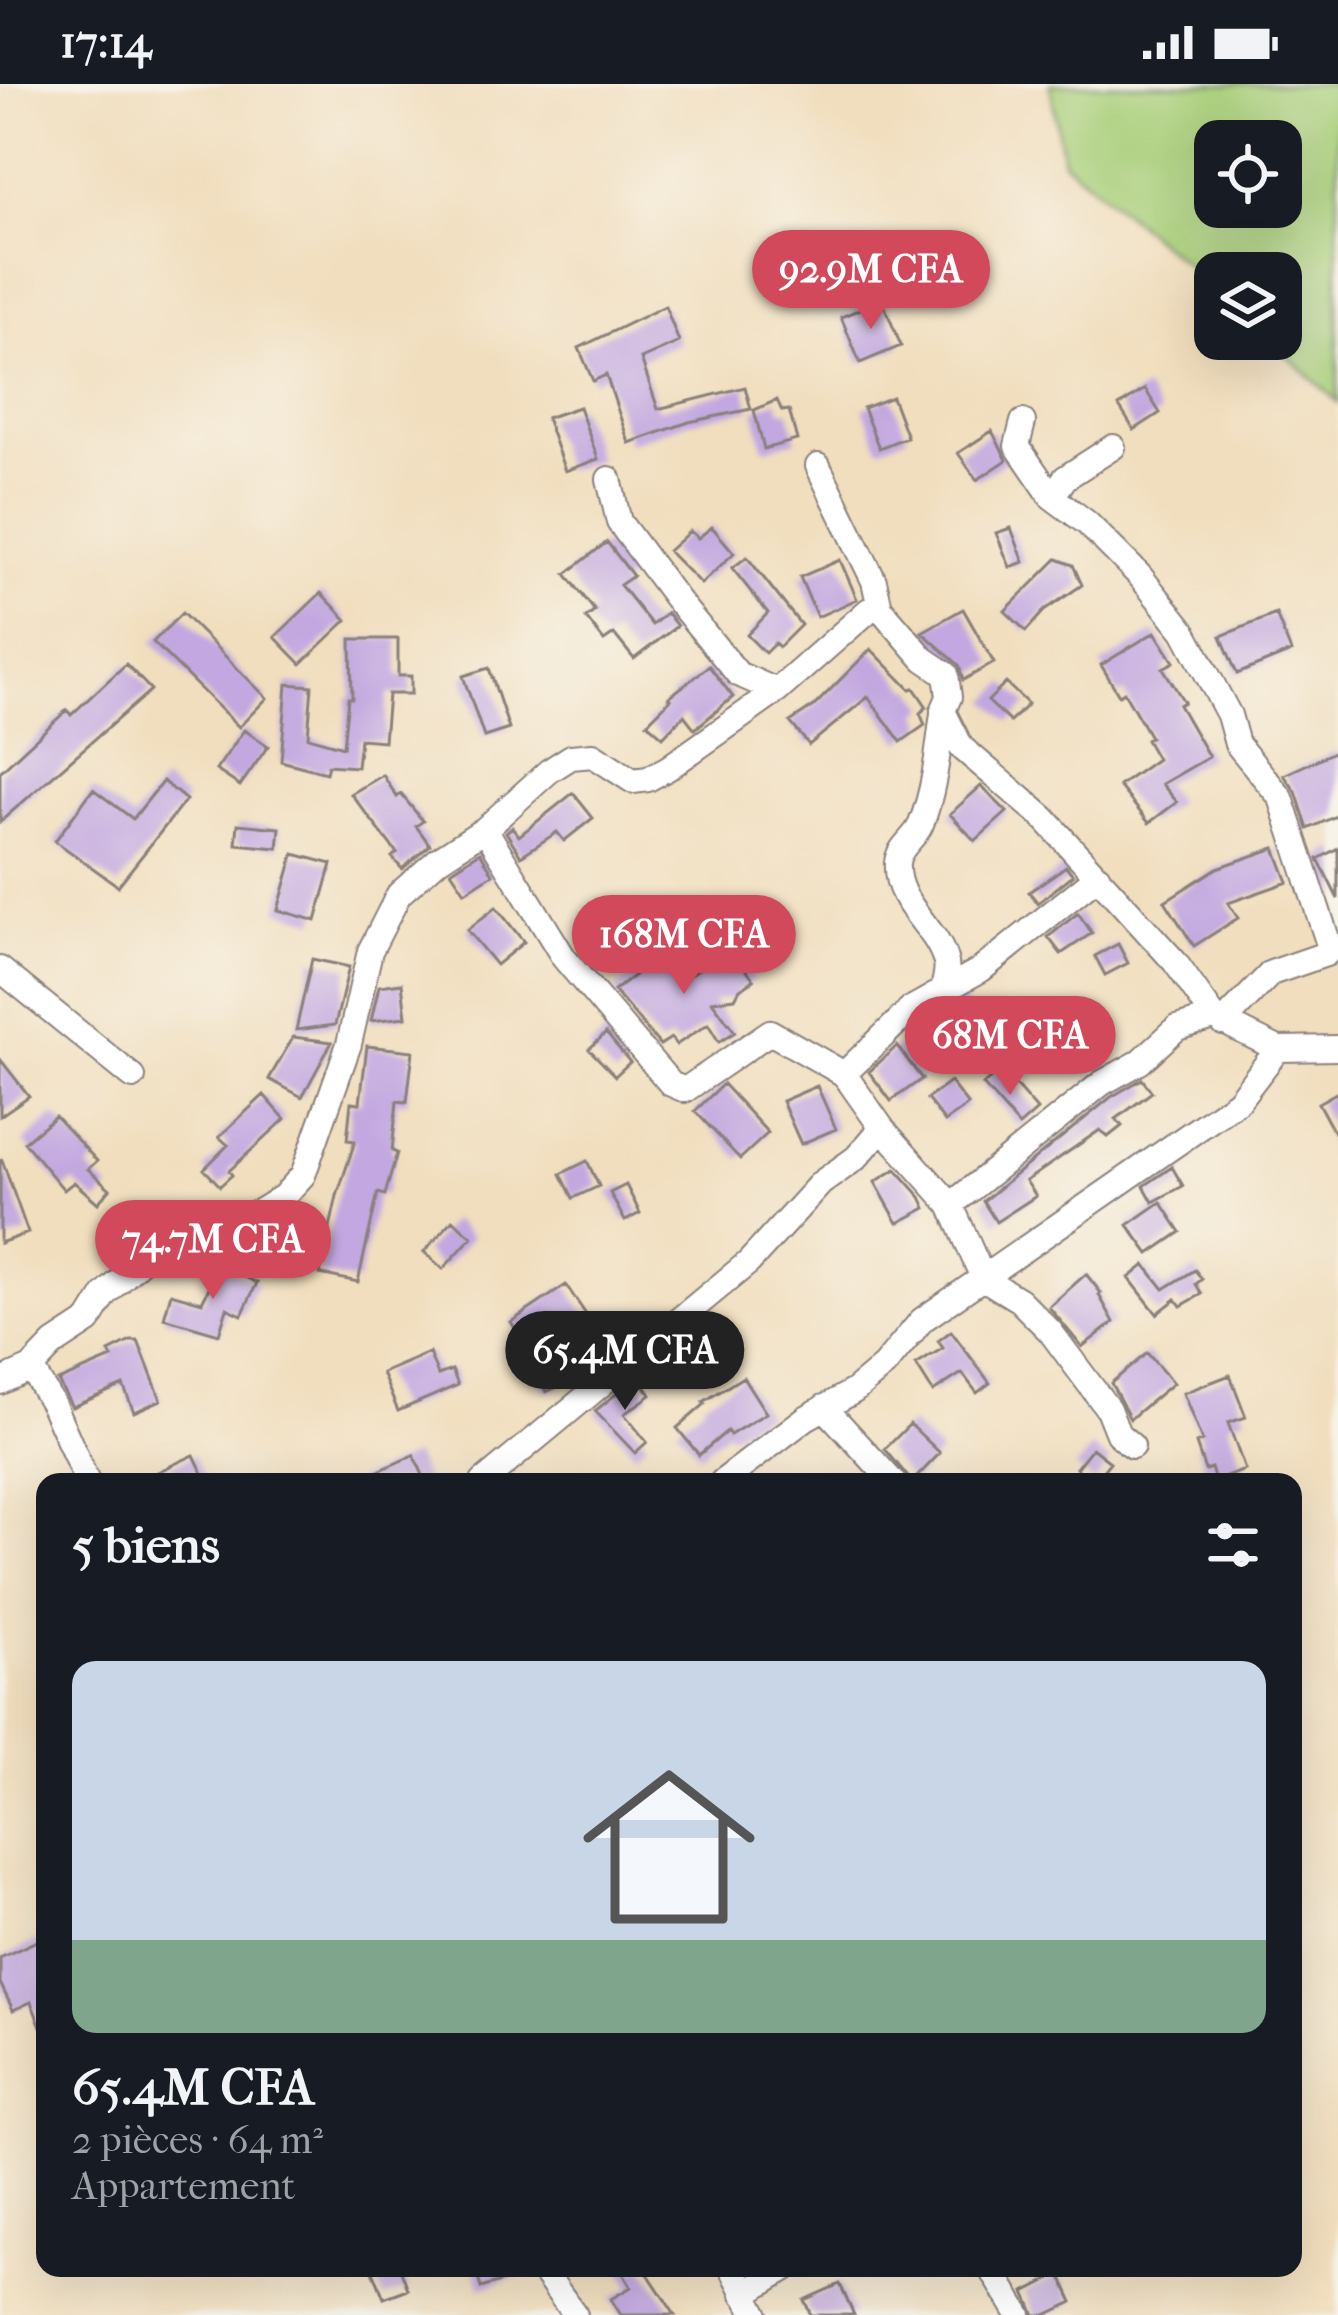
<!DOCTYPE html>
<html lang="fr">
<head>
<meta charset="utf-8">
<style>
	body { margin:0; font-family:"IM FELL French Canon",serif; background:#20242c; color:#f1f3f6; height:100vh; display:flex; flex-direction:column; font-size:45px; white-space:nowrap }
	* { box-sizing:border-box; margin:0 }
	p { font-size:39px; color:#9ea1a6 }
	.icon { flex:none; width:66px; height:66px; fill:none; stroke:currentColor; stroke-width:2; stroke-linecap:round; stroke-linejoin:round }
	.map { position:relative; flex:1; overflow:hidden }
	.side { position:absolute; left:36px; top:1389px; width:1266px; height:804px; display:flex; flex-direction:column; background:#171b24; border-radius:24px; box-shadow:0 12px 48px #0002 }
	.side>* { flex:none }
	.buttons { position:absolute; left:1194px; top:36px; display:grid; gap:24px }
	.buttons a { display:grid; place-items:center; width:108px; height:108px; border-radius:24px; background:#171b24; box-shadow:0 12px 48px #0002; font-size:60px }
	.price { position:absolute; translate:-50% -102px; padding:0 27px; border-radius:42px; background:#d1495b; color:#fff; font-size:39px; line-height:78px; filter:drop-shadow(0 3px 6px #0008) }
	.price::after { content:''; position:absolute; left:50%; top:72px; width:36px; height:27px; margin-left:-18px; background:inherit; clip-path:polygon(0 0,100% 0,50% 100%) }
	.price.on { background:#222; color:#fff }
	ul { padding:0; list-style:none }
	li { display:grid; align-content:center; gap:24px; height:636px; padding:0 36px }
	li span { display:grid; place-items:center; height:372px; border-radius:24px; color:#555 }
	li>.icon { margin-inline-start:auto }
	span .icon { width:216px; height:216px; fill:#fffc; stroke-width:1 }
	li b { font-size:51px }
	h2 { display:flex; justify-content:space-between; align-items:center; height:144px; padding:0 36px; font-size:51px }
	.status { display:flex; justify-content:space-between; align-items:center; height:84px; padding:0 60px; background:#171b24; direction:ltr }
	.status svg { height:33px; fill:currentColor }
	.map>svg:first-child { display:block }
</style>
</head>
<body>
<div class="status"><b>17:14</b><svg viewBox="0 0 49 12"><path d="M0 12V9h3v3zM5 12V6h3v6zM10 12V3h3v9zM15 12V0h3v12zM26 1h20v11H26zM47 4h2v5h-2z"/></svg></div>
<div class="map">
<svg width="1338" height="2231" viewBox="0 0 1338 2231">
	<rect width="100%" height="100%" fill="#f7f3e8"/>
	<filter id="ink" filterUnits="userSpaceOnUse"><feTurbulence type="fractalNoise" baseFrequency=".00833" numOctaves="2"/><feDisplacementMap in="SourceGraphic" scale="24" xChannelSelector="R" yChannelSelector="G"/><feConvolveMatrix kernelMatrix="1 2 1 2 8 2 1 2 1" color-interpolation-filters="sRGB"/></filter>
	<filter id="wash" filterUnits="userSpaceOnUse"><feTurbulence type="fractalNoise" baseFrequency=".004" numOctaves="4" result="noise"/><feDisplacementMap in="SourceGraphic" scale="48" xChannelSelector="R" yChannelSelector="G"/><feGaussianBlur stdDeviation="2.7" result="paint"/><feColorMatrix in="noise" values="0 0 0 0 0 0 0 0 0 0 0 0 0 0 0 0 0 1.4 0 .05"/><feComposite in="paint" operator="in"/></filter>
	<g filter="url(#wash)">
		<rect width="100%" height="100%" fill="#f1debe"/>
		<!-- green -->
		<path fill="#a7ce78" stroke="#64785a" stroke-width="3" fill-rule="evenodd" d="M1050,0h288v318l-69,-63h12v-66h-66v16l-152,-128zM1215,57h66v66h-66z"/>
		<g id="blocks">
			<!-- building -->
			<path fill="#c2a7e0" d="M882,216l19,46 -41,17 -19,-46z
				M665,222l14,36 -38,17 17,50 87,-22 6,22 -62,13 -60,21 -23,-68 -13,6 -14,-33z
				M1145,305l15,24 -26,17 -15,-24z
				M892,313l15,40 -28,11 -16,-40z
				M777,316l5,11 7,-1 8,30 -33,9 -10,-39z
				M579,323l19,52 -33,12 -19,-53z
				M992,347l15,29 -30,20 -19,-27z
				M712,443l22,26 -33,31 -33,-33 22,-20 8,7z
				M1011,444l13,34 -14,5 -14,-34z
				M607,458l26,34 -13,9 32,40 15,-12 10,13 -43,33 -20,-25 -10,7 -18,-23 9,-7 -29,-37z
				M747,473l54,68 -22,22 -4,-4 -10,10 -18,-18 21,-22 -36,-45z
				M1057,475l16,6 9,20 -38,26 -18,20 -21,-20z
				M840,476l17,39 -40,18 -17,-40z
				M321,509l26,27 -46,44 -26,-27z
				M963,525l31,54 -31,17 -4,-15 -37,-33z
				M182,529l85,85 -28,29 -86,-85z
				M1276,530l15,38 -54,22 -16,-38z
				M1155,548l19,30 -11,6 21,34 -5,3 30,52 -47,27 15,18 -28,21 -30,-37 38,-27 -11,-19 4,-3 -26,-45 -5,3 -18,-30z
				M351,555h47v37h13v18h-23l-4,47 -24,-2 -3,28 -29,-2 -2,8 -45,-12 6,-77 25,2 -4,51 35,10 5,-49h4z
				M871,565l39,40 4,-1 13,19 -7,6 5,12 -24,17 -33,-45 -59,48 -19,-23 24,-16z
				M126,580l25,26 -151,132v-50l67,-62 4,5z
				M709,582l24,31 -38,32 -11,-14 -21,22 -16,-14 24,-24 -2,-2z
				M489,584l20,61 -25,8 -21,-61z
				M1006,599l22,21 -18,18 -22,-21z
				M244,646l24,16 -28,40 -24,-16z
				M1338,666v65l-30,14 -12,-37 -12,-17z
				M383,691l14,22 4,-3 22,27 -7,5 14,19 -28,24 -10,-12 5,-4 -46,-59z
				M163,697l23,19 -68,86 -63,-45 38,-52 40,30z
				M981,702l26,26 -32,29 -25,-27z
				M573,709l20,25 -29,23 -7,-9 -36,24 -15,-24 6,-5 7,9z
				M238,740l42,4 -2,20 -42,-4z
				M1275,764l13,34 -60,21 10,15 -44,28 -29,-45 52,-33z
				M1338,764v51l-20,-40z
				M480,768l13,22 -28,18 -14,-21z
				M294,770l38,10 -16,57 -38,-11z
				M1066,782l7,9 -35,28 -9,-11z
				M496,823l28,35 -28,23 -29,-35z
				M1078,829l14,20 -31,21 -13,-17z
				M1118,860l10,19 -23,12 -10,-19z
				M731,863l23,33 -14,9 -5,9 -23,3 23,31 -16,10 -11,-18 -32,21 -5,-7 -11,7 -46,-54 48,-37 19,27z
				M312,875l37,8 -14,58 -39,5z
				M402,899l4,34 -35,4 8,-35z
				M963,915l16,27 -14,8 -16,-27z
				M1062,928l21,32 -11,7 5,7 -19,12 -25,-39z
				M606,949l24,29 -15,14 -26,-27z
				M293,953l39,5 -30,55 -33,-18z
				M367,962l46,5 -6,51 -10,-1 -5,50 5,2 -12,42 -7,-2 -20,89 -38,-8 17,-78 18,-55 -8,-1 4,-38 9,1z
				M897,962l25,33 -31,22 -22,-29z
				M0,975l29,37 -29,20z
				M1001,985l36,41 -18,16 -36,-41z
				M1142,995l10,13 -36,27 6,7 -14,11 -8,-7 -74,51 10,15 -40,26 -13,-21 128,-104z
				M950,998l18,23 -23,17 -18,-23z
				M723,1000l45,49 -28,26 -45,-48z
				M817,1002l19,43 -35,15 -19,-43z
				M1338,1008v48l-20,-37z
				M264,1011l21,24 -56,52 3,4 -12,11 -16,-17 24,-24 -9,-8z
				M55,1032l42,45 -9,8 22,20 -12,14 -24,-21 -10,8 -40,-48z
				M2,1076l26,73 -28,10v-82z
				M587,1077l12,25 -26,12 -12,-24z
				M1172,1083l11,19 -30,16 -9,-16z
				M896,1085l25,28 5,11 -28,15 -23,-41z
				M626,1101l14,28 -15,8 -15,-28z
				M1161,1118l20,30 -32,22 -21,-29z
				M453,1136l19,17 -29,32 -19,-17z
				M220,1181l37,18 -15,32 -15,-7 -8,26 -55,-16 7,-25 31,9z
				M1145,1181l19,24 31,-19 7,9 -6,5 6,10 -21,12 -5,-7 -19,15 -28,-36z
				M1086,1190l15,19 -2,2 15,27 -32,25 -33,-40z
				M566,1201l21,31 -42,29 18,39 -17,8 -14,-30 5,-2 -26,-38z
				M951,1247l39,52 -13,10 -15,-20 -29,19 -17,-27 27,-17 -5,-7z
				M131,1257h7l23,59 -27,12 -11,-27 -51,22 -14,-26 54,-23 -3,-6z
				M429,1269l9,22 14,-5 6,15 -60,26 -16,-38z
				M1147,1269l26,30 -43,36 -19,-36z
				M1230,1291l16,42 -18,6 17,47 -30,11 -4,-13 -6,2 -9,-26 6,-3 -19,-48z
				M638,1292l13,19 -27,19 23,28 -12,11 -40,-42z
				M743,1293l23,36 -36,22 -3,-4 -28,24 -22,-27 28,-24 -2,-2z
				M910,1340l30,29 -28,29 -27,-33z
				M1092,1364l18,14 -16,20 -18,-14z
				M194,1371l13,27h-71z
				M414,1371l12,27h-72z
				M39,1856l6,12 -1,82 -13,-32 -18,8 -13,-27v-25z
				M372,2184h28l8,21 -24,9z
				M475,2184h50l1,6 -45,14z
				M620,2184h24l31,47h-54l-10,-16 20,-12z
				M1060,2190l13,28 -27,13h-11l-10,-23z
				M840,2200l14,31h-43l-7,-15z"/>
		</g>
	</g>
	<g filter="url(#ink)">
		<use href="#blocks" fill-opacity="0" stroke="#8a807c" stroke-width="3"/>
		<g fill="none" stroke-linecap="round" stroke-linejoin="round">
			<defs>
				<path id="minor" d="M1023,338l-6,24 35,51 35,26 53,53 44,55 45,84 8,29 44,54 48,147 -3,9 -55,19 -48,50
					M818,382l56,115 6,27
					M609,395l10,43 59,79 60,73 39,17
					M1052,413l13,-19 48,-31
					M943,629c-5,37 -8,76 -22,111 -6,15 -23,23 -24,39 -3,41 41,64 49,100 2,8 -2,20 -3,28
					M485,745l79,129 107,126 14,6 85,-58 74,42 38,54 69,77 32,73 36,22 31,31 58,78 10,25 14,12
					M0,885l133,108
					M844,990l67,-65 71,-40 116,-93
					M951,1121l151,-122 38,-21 37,-34 37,-11
					M31,1284l22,37 34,77
					M0,1298l31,-14 23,-24 35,-23 16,-26 49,-47 103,-35 26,-16 20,-22 46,-131 21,-93 29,-57 40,-35 46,-30 64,-58 22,-14 22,-2 40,26 15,-2 20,-11 109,-77 92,-81 11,-2 44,51 22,15 3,23 -6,14 18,36 83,71 131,144 39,55 64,32
					M824,1323l69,75
					M483,1398l266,-220 72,-79 35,-25 26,-30
					M722,1398l84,-64 48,-27 30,-25 38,-46 316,-219 40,-52 60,-1
					M541,2184l34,47
					M732,2184l24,47
					M991,2184l28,47
					M744,2210l42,-26"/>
			</defs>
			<!-- minor casing -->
			<use href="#minor" stroke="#8a807c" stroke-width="28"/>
			<!-- minor -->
			<use href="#minor" stroke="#fff" stroke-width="24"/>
		</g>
	</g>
</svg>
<div class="buttons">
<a><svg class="icon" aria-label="locate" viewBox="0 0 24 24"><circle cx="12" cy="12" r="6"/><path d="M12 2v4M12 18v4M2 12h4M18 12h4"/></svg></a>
<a><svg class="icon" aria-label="layers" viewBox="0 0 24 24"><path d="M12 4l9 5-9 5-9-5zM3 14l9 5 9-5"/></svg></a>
</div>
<b class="price" style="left:871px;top:248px">92.9M CFA</b>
<b class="price" style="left:684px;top:913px">168M CFA</b>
<b class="price" style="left:1010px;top:1014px">68M CFA</b>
<b class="price" style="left:213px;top:1218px">74.7M CFA</b>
<b class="price on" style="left:625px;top:1329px">65.4M CFA</b>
<section class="side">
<h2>5 biens<svg class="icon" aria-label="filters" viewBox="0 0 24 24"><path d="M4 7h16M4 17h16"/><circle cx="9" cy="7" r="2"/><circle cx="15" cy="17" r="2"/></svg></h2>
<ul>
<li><span style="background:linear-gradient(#c9d6e8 75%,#7fa58c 0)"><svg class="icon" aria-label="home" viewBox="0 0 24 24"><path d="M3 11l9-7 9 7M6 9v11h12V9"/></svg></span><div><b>65.4M CFA</b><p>2 pièces · 64 m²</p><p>Appartement</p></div></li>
</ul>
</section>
</div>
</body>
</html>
